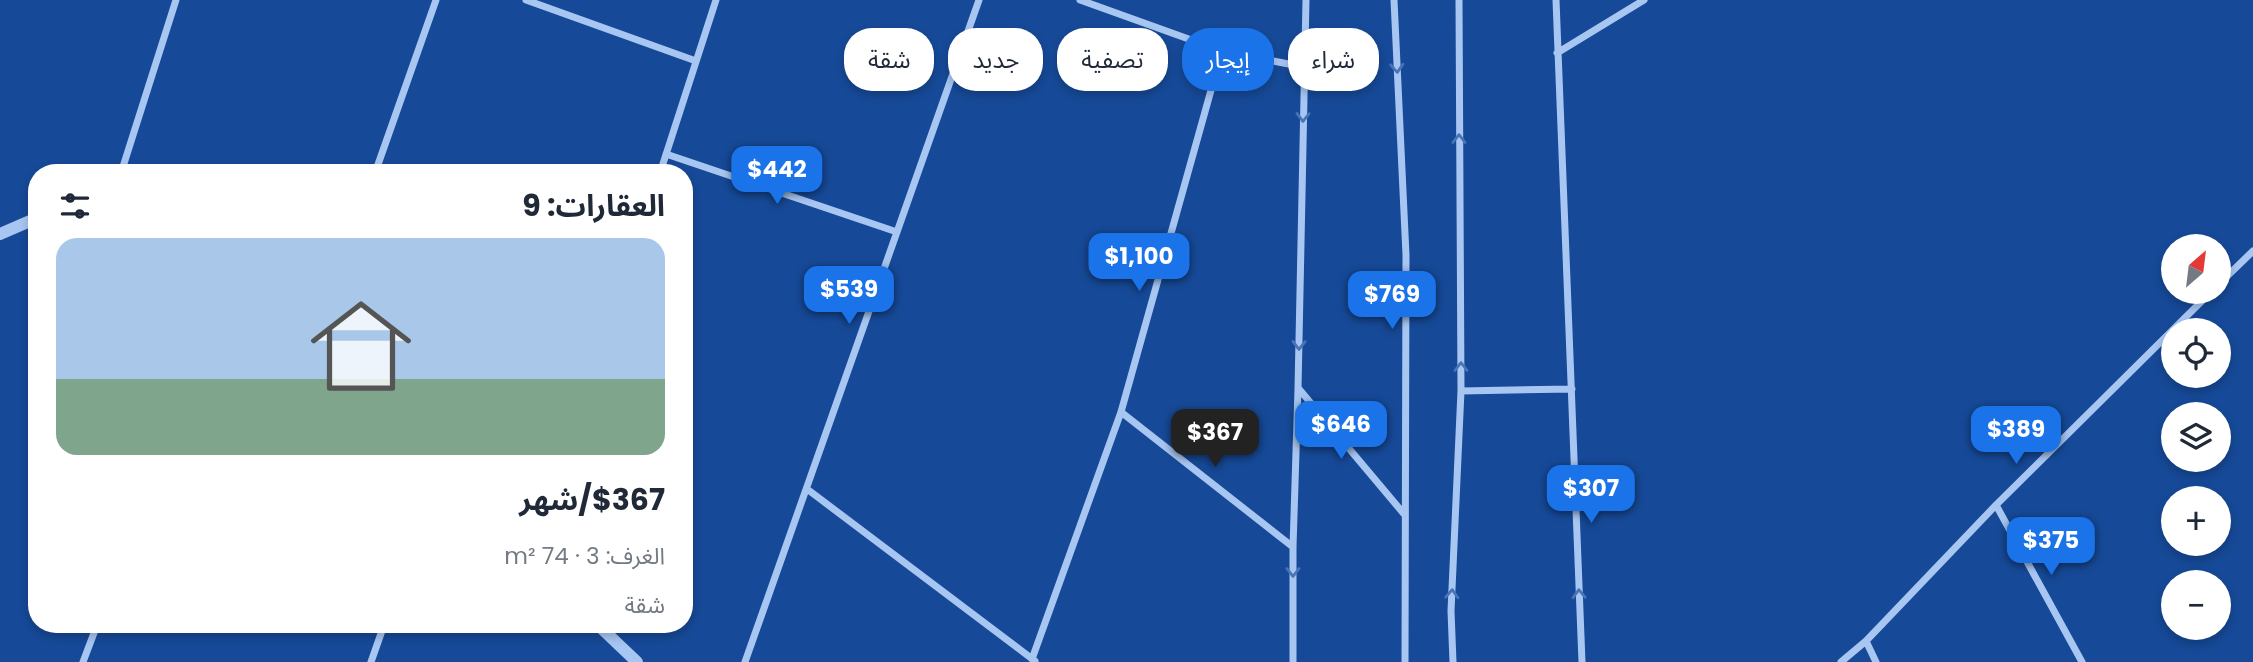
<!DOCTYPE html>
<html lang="ar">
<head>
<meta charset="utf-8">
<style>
	body { margin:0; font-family:Poppins,"Noto Sans Arabic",sans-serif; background:#f2f2f3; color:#1f2937; direction:rtl; height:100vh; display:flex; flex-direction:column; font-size:26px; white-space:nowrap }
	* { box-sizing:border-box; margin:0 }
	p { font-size:23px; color:#747a83 }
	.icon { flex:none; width:38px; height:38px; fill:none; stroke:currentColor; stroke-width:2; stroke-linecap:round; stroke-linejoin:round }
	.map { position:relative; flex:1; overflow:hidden; direction:ltr }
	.side { position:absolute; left:28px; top:164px; width:665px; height:469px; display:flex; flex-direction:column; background:#fff; border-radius:28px; box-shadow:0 4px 10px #0003; direction:rtl }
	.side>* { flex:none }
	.banner { position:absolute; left:714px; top:28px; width:665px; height:63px; direction:rtl; display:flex; gap:14px }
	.needle { width:46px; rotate:28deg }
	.fabs { position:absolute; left:2161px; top:234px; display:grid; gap:14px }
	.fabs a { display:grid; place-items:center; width:70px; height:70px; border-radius:50%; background:#fff; box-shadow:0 4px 10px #0003; font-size:35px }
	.price { position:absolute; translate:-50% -60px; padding:0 16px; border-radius:14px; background:#1a73e8; color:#fff; font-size:23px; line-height:46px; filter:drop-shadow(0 2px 4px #0008) }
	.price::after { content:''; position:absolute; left:50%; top:42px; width:21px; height:16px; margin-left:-10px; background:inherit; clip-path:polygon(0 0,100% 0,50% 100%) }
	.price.selected { background:#222; color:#fff }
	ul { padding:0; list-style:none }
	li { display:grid; align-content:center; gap:14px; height:371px; padding:0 28px }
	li+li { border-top:2px solid #e0e1e3 }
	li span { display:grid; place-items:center; height:217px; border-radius:21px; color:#555 }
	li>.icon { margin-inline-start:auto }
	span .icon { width:126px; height:126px; fill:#fffc; stroke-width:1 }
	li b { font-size:30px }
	h2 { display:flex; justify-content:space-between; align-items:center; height:84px; padding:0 28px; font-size:30px }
	.tag { padding:0 24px; border-radius:28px; background:#fff; box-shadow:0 4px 10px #0003; font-size:24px; line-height:63px }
	.tag.selected { background:#1a73e8; color:#fff }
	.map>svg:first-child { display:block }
</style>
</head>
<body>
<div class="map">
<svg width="2253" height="662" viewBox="0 0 2253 662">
	<rect width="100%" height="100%" fill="#164997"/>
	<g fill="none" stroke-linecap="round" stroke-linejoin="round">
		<!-- minor -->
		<path stroke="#a8c6f2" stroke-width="7" d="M526,0l170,61
			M1394,0l12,255 -1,407
			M1556,0l26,662
			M1222,51l82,16
			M1557,53l87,-53
			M666,154l231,78
			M121,173l55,-173
			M375,173l61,-173
			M660,173l56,-173
			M2219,284l34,-33
			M1299,389l105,125
			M1461,391l111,-2
			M1121,412l172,135
			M807,489l228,172
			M1996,505l86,157
			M1866,641l10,21
			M1032,659l89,-247 101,-361 -142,-51
			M83,662l14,-37
			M371,662l13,-37
			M745,662l234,-662
			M1293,662v-115l5,-158 8,-389
			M1453,662l-2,-51 10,-220 -2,-391
			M1841,662l25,-21 130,-136 215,-213"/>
		<!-- tertiary -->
		<path stroke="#a8c6f2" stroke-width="12" d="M0,234l37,-16
			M598,625l39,37"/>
	</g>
	<!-- one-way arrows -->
	<defs><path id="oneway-chevron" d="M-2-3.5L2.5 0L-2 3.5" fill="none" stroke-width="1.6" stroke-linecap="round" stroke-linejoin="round" transform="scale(1.75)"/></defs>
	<g stroke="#4975b7">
		<use href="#oneway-chevron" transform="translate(1397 68) rotate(87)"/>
		<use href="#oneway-chevron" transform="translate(1303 117) rotate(91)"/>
		<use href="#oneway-chevron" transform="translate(1459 139) rotate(-90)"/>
		<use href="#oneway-chevron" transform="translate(1299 345) rotate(91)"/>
		<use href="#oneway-chevron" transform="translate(1461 367) rotate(-90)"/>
		<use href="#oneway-chevron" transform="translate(1293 572) rotate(90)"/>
		<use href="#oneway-chevron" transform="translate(1452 594) rotate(-87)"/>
		<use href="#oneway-chevron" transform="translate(1579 594) rotate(-92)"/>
	</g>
</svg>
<div class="fabs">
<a><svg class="needle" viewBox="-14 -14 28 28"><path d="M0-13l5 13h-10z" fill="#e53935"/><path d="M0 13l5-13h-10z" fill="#747a83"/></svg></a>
<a><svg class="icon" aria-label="locate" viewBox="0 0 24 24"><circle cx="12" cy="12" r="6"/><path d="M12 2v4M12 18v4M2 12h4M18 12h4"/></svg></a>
<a><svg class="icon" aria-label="layers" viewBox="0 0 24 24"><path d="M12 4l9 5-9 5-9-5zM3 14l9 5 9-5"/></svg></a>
<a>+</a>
<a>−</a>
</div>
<b class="price" style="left:777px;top:206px">$442</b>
<b class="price" style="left:1139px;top:293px">$1,100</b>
<b class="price" style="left:849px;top:326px">$539</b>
<b class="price" style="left:1392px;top:331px">$769</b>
<b class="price" style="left:1341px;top:461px">$646</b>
<b class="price" style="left:2016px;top:466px">$389</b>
<b class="price selected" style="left:1215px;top:469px">$367</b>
<b class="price" style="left:1591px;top:525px">$307</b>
<b class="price" style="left:2051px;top:577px">$375</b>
<div class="banner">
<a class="tag">شراء</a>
<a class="tag selected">إيجار</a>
<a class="tag">تصفية</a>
<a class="tag">جديد</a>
<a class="tag">شقة</a>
</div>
<section class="side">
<h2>العقارات: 9<svg class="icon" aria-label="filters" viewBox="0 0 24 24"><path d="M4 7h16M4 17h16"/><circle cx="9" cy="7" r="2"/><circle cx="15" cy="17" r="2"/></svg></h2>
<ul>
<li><span style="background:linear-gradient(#a9c7e8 65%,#7fa58c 0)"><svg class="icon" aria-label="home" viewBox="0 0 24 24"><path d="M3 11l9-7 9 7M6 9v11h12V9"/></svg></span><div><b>$367/شهر</b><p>الغرف: 3 · 74 m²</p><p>شقة</p></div></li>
</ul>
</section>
</div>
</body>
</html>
